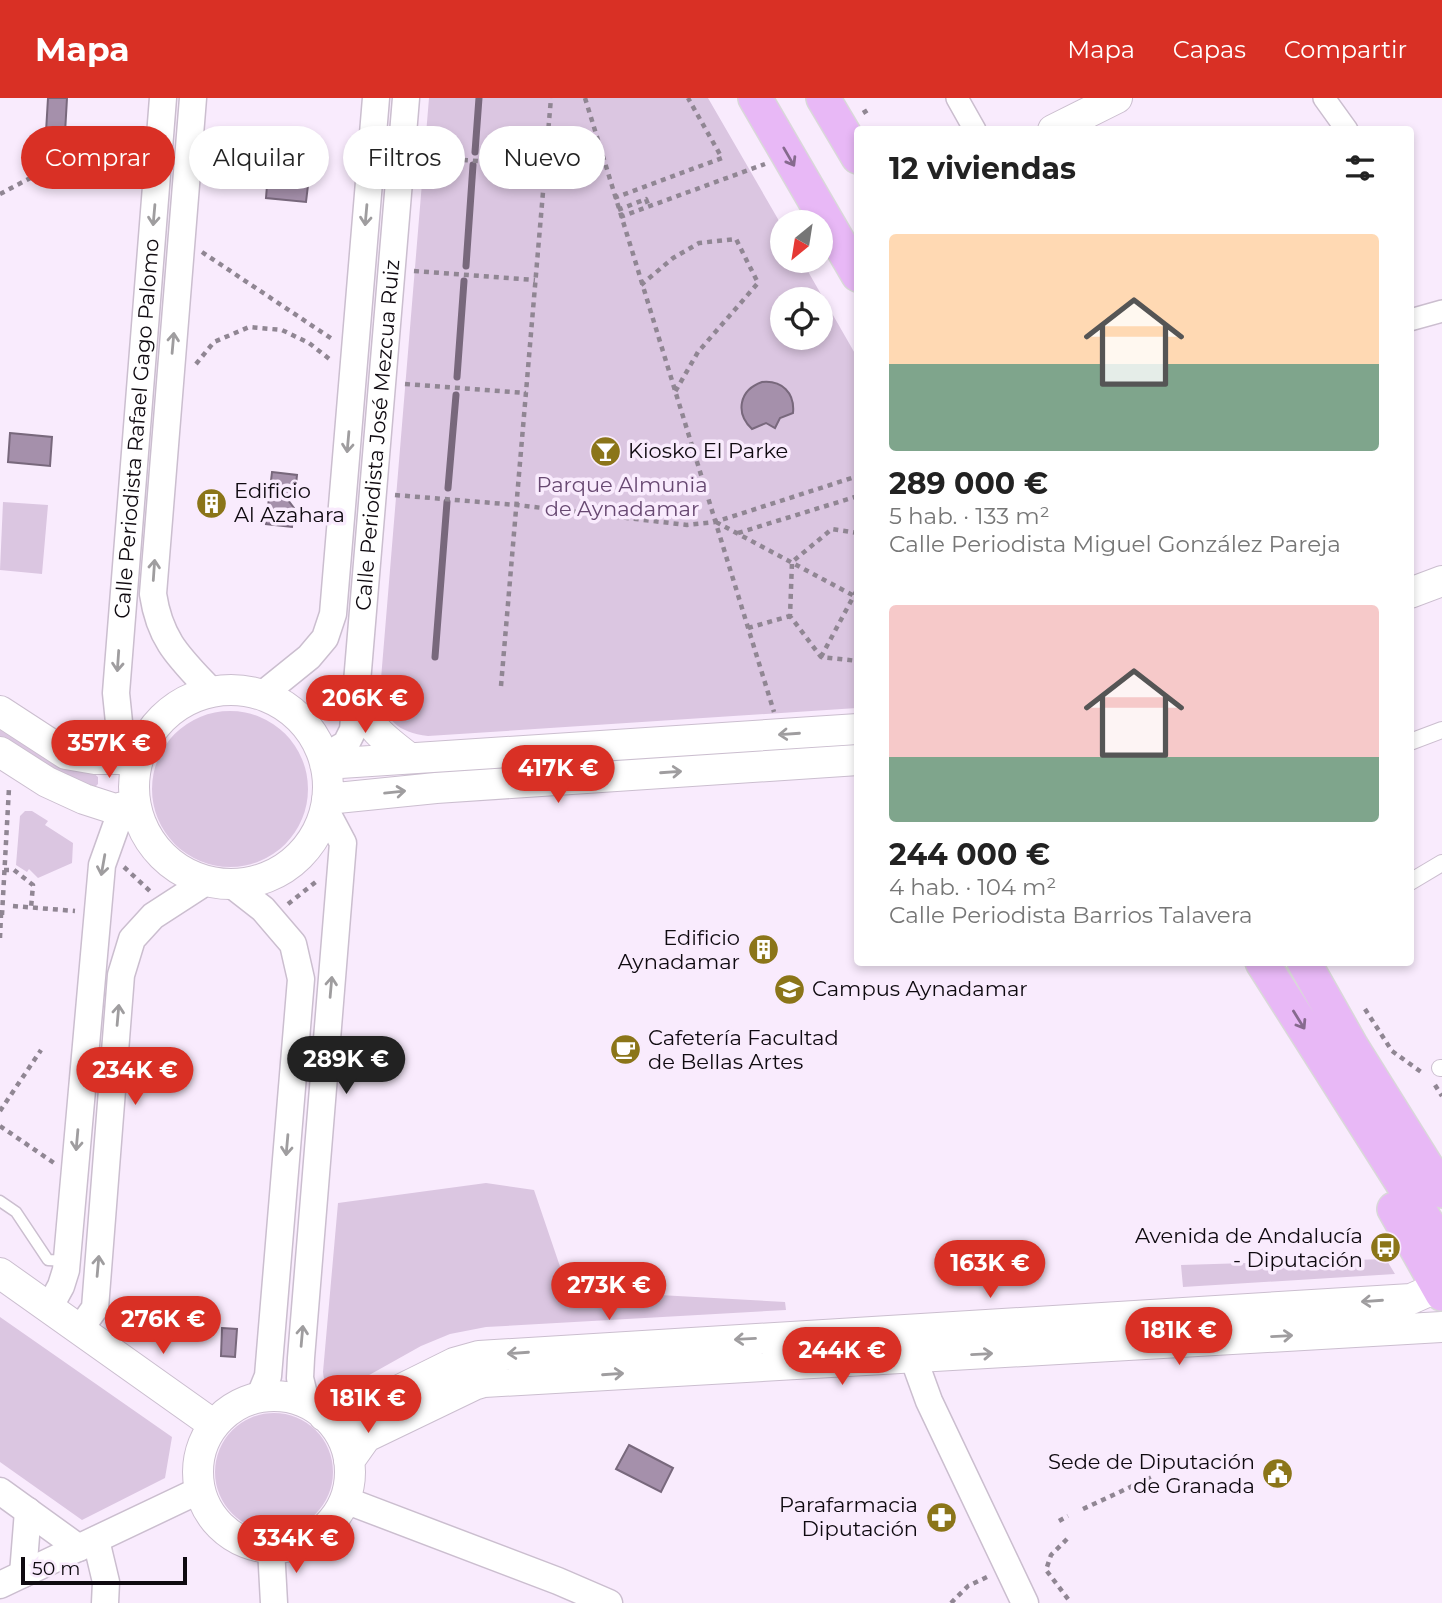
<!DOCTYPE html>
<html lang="es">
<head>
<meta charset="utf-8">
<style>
	body { margin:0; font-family:Montserrat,sans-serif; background:#f2f2f2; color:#222; height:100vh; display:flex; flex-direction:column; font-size:26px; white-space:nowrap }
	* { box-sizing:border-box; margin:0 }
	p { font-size:23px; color:#767676 }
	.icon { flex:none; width:38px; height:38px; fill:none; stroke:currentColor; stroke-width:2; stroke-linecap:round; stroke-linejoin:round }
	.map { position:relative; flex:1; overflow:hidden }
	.sheet { position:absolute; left:854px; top:28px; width:560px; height:840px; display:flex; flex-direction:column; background:#fff; border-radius:7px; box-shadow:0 4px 10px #0003 }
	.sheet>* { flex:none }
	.banner { position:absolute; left:21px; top:28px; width:665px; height:63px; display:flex; gap:14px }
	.needle { width:46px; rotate:210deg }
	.tools { position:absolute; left:770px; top:112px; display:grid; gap:14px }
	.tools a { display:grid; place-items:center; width:63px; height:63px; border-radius:50%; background:#fff; box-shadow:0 4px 10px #0003; font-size:35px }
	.scale { position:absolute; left:21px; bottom:18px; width:166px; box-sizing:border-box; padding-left:7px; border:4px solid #0f0a10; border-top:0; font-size:19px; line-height:24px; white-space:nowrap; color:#0f0a10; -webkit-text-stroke:5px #f9ebfd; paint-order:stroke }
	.price { position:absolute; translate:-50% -60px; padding:0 16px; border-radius:24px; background:#d93025; color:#fff; font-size:23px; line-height:46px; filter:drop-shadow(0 2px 4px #0008) }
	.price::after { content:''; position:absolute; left:50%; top:42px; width:21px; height:16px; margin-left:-10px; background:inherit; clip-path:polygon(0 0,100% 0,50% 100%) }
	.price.active { background:#222; color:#fff }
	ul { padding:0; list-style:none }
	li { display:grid; align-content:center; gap:14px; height:371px; padding:0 35px }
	li span { display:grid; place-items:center; height:217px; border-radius:7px; color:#555 }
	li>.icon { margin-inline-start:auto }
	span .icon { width:126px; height:126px; fill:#fffc; stroke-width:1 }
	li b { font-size:30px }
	h2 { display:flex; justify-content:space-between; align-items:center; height:84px; padding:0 35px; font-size:30px }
	.pill { padding:0 24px; border-radius:32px; background:#fff; box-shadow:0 4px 10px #0003; font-size:24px; line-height:63px }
	.pill.active { background:#d93025; color:#fff }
	header { display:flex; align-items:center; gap:42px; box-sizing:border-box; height:98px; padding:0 35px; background:#d93025; color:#fff }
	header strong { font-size:33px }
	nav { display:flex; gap:38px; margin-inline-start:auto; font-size:24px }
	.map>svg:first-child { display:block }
</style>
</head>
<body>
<header>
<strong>Mapa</strong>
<nav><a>Mapa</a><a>Capas</a><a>Compartir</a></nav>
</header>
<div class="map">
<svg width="1442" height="1505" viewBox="0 0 1442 1505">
	<rect width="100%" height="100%" fill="#f9ebfd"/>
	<!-- green -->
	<path fill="#dbc6e1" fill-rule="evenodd" d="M429,0h279l74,128v35h20l55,96v351l-429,28c-30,-4 -43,-15 -48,-45zM782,201h39v39h-39z
		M3,404l45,3 -6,69 -42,-4z
		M152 691a78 78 0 1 1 156 0a78 78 0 1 1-156 0Z
		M0,626l91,47 7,6v7l-5,5 -93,-47z
		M25,713h7l16,10 -3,4 28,18 -1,20 -34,15 -9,-9 -2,3 -11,-7 4,-49z
		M486,1085l48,7 34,100 217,12 1,8 -300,17 -36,7 -29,12 -75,42c-15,2 -22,-1 -23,-16l15,-169z
		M1386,1161l9,15 -212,13 -2,-22z
		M0,1219l172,120 -7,41 -83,42 -82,-58z
		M215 1374a59 59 0 1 1 118 0a59 59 0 1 1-118 0Z"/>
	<!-- water -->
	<path fill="#a590ab" stroke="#78687c" stroke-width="2" d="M48,0h19l-2,35 -19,-1z
		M268,75l41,4 -3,25 -40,-4z
		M762,284c20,-2 33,11 31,31l-13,5 -5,10 -9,-5 -14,6c-17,-16 -13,-39 10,-47z
		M10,335l42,4 -2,29 -42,-4z
		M272,374l25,3 -2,19 -6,3 -1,3 6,8 -2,19 -26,-3z
		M222,1230l15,1 -2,28 -14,-1z
		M629,1347l44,23 -12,24 -45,-23z"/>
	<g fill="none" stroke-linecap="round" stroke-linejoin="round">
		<!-- stream -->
		<path stroke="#78687c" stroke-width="7" d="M475,54l4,-54
			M466,168l7,-101
			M457,279l7,-96
			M448,390l8,-93
			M435,559l12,-155"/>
		<defs>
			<path id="service" d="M0,1103l16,11 32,48 19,1"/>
			<path id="pedestrian" d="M1410,644l32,-12
				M1410,784l32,-19
				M1440,970h2"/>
			<path id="minor" d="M957,0l18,32
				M1324,0l23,32
				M1410,222l32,-9"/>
			<g id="tertiary">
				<path d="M193,0l-40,496c7,47 27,64 59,98"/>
				<path d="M262,597l47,-38 16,-19 8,-24 43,-516"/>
				<path id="s1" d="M140,653l-20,-19 -4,-39 47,-595"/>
				<path id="s2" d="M323,659l23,-13 7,-14 53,-632"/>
				<path d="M231,786l32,25 30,35 8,35 -33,397 -9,22"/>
				<path d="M49,1210l12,-22 5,-16 36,-405 15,-42 19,-13"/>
				<path d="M80,1231l15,-21 26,-333 11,-36 21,-23 54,-35"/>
				<path d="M913,1259l16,44 96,202"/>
				<path d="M306,1305l-6,-25 1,-20 42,-515 -18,-34"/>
				<path d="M0,1393l79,57"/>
				<path d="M345,1402l213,81 51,22"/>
				<path d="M96,1442l10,42 -1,21"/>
				<path d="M271,1450l3,55"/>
				<path d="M23,1476l5,-63"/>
				<path d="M0,1487l200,-95"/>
			</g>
			<path id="secondary" d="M1053,32l64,-32
				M1410,495l32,-12
				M134 689a97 97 0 1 1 194 0a97 97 0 1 1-194 0Z
				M355,599c14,30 28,41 53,60
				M0,613l66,43 29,5h43
				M0,654l47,30 37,17 31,10 20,-5
				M325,666l533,-35
				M327,701l109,-11 422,-28
				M0,1175l214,152
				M198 1374a76 76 0 1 1 152 0a76 76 0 1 1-152 0Z
				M324,1318l27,-2 103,-51 25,-7 932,-57 27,-12
				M349,1363l17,-24 108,-52 10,-3 958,-55"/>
			<path id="primary" d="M755,0l103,177
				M823,0l35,59
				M1262,864l180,284
				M1304,864l48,85 90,144
				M1394,1111l48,85"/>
		</defs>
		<!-- service casing -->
		<use href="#service" stroke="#cbbecf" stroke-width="13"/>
		<!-- pedestrian casing -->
		<use href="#pedestrian" stroke="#cbbecf" stroke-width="18"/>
		<!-- minor casing -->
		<use href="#minor" stroke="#cbbecf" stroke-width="24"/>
		<!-- tertiary casing -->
		<use href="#tertiary" stroke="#cbbecf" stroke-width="29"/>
		<!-- secondary casing -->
		<use href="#secondary" stroke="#cbbecf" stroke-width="32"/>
		<!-- primary casing -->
		<use href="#primary" stroke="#d9d8d9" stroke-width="36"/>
		<!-- path -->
		<path stroke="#908693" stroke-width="4.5" stroke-dasharray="5 5" stroke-linecap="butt" d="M585,0l189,614
			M863,15l8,-5
			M423,59l122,9
			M0,96l87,-46 50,3
			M614,100l108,-40 -34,-60
			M618,112l28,-11 3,8
			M620,119l145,-53
			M202,154l130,87
			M414,173l121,9
			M641,187l32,-27 26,-15 37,-4 22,44 -60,69 -23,40
			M196,266l18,-22 35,-15 33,3 27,13 23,18
			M405,286l121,9
			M395,397l122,10 170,20 28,-3 143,-46
			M716,424l142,76
			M738,435l120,-37
			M858,435l-26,-4 -40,33 -2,54 31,41 37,4
			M748,530l42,-12
			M821,559l37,-69
			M501,588l50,-588
			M124,769l27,25
			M4,772h10l19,15 -2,23
			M288,806l29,-23
			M13,808l62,5
			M2,817l7,-127
			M0,840l1,-23
			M1365,911l27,42 32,23
			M1435,987l7,11
			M0,1013l41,-61
			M0,1028l54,37
			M1083,1411l69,-32
			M1059,1423l9,-5
			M1067,1441l-16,16 -5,15 25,33
			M951,1505l17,-17 19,-9"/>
		<!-- service -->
		<use href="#service" stroke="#fff" stroke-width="10"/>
		<!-- pedestrian -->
		<use href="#pedestrian" stroke="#fff" stroke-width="16"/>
		<!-- minor -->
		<use href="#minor" stroke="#fff" stroke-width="21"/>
		<!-- tertiary -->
		<use href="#tertiary" stroke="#fff" stroke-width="26"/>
		<!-- secondary -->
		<use href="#secondary" stroke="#fff" stroke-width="30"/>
		<!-- primary -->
		<use href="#primary" stroke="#e8b8f6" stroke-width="33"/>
	</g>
	<!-- one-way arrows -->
	<defs><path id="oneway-shaft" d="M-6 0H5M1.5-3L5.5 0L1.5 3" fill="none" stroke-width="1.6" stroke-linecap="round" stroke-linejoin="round" transform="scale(1.75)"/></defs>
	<g stroke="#866a8e">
		<use href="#oneway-shaft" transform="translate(789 59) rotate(60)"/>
		<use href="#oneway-shaft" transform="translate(1299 922) rotate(58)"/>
	</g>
	<g stroke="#9f9d9f">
		<use href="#oneway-shaft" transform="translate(154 117) rotate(95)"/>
		<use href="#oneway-shaft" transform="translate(366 117) rotate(95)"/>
		<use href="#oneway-shaft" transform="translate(173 245) rotate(-85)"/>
		<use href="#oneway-shaft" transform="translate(348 344) rotate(95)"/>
		<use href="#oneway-shaft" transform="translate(154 472) rotate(-86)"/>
		<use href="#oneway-shaft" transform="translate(118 563) rotate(94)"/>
		<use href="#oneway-shaft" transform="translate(789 636) rotate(176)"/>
		<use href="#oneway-shaft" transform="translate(671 674) rotate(-4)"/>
		<use href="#oneway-shaft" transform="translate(395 694) rotate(-6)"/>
		<use href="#oneway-shaft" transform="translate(103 767) rotate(100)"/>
		<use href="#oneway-shaft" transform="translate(331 889) rotate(-85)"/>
		<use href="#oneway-shaft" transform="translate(118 917) rotate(-85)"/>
		<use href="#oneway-shaft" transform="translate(77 1042) rotate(95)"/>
		<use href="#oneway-shaft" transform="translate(287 1047) rotate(95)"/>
		<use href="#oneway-shaft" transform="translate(98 1168) rotate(-85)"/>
		<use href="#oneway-shaft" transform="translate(1372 1203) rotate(176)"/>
		<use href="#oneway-shaft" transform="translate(302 1238) rotate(-85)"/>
		<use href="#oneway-shaft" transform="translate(1282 1238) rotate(-3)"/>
		<use href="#oneway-shaft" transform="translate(745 1241) rotate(177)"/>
		<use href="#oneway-shaft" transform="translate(518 1255) rotate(176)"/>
		<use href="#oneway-shaft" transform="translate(982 1256) rotate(-3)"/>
		<use href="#oneway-shaft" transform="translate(613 1276) rotate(-4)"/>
	</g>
	<!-- icons -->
	<defs>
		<symbol id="bar-disc" viewBox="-11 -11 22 22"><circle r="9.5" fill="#8b7519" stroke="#f9ebfd"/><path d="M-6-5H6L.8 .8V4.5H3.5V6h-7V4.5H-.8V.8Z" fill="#fff"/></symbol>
		<symbol id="building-disc" viewBox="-11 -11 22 22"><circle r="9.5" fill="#8b7519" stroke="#f9ebfd"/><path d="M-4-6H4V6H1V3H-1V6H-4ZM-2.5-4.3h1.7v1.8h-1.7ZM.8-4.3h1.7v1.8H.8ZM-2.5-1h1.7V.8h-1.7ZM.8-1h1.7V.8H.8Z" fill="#fff"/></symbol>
		<symbol id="university-disc" viewBox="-11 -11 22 22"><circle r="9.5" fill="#8b7519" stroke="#f9ebfd"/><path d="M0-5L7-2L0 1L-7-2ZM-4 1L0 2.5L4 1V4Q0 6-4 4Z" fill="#fff"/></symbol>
		<symbol id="cafe-disc" viewBox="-11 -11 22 22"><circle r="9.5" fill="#8b7519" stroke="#f9ebfd"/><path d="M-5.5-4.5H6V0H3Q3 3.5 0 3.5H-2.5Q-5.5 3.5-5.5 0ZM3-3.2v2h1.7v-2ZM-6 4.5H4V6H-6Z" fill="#fff"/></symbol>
		<symbol id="bus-disc" viewBox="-11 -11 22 22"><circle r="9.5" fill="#8b7519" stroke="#f9ebfd"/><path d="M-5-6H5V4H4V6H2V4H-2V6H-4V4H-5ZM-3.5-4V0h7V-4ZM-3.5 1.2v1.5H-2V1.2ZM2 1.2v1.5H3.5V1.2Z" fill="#fff"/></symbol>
		<symbol id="civic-disc" viewBox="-11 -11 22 22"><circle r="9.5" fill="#8b7519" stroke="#f9ebfd"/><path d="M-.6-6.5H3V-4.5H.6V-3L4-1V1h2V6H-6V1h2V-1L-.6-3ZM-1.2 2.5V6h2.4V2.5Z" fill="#fff"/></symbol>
		<symbol id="pharmacy-disc" viewBox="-11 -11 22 22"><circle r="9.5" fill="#8b7519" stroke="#f9ebfd"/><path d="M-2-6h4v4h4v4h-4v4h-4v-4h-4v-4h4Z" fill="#fff"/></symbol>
	</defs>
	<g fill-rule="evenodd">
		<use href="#bar-disc" x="588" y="336" width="35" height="35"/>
		<use href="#building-disc" x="194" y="388" width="35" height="35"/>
		<use href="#building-disc" x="746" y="834" width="35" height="35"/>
		<use href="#university-disc" x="772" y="874" width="35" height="35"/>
		<use href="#cafe-disc" x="608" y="934" width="35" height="35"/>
		<use href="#bus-disc" x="1368" y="1132" width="35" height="35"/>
		<use href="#civic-disc" x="1260" y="1358" width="35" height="35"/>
		<use href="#pharmacy-disc" x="924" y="1402" width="35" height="35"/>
	</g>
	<g text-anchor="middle" stroke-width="7" stroke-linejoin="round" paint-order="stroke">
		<!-- street labels -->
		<g font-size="21" fill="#0f0a10" stroke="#f9ebfd">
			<text dy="7" stroke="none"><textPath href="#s1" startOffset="332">Calle Periodista Rafael Gago Palomo</textPath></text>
			<text dy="7" stroke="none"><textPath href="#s2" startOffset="338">Calle Periodista José Mezcua Ruiz</textPath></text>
		</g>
		<!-- poi labels -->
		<g font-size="21" fill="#0f0a10" stroke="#f9ebfd" text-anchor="start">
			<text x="628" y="360">Kiosko El Parke</text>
			<text x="234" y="400">Edificio<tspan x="234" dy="24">Al Azahara</tspan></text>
			<text x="740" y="847" text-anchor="end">Edificio<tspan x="740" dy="24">Aynadamar</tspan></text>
			<text x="812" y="898">Campus Aynadamar</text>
			<text x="648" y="947">Cafetería Facultad<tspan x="648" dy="24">de Bellas Artes</tspan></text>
			<text x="1363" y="1145" text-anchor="end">Avenida de Andalucía<tspan x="1363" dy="24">- Diputación</tspan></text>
			<text x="1255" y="1371" text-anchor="end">Sede de Diputación<tspan x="1255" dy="24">de Granada</tspan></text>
			<text x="918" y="1414" text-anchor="end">Parafarmacia<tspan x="918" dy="24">Diputación</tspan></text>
		</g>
		<!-- park labels -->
		<g font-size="21" fill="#684972" stroke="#f9ebfd">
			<text x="622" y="394">Parque Almunia<tspan x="622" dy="24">de Aynadamar</tspan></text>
		</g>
	</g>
</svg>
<div class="tools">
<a><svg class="needle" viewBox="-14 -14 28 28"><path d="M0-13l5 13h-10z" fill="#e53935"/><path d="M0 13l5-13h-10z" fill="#767676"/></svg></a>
<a><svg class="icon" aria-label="locate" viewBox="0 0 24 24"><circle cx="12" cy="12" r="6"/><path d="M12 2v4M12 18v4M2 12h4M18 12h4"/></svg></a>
</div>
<div class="scale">50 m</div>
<b class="price" style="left:365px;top:637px">206K €</b>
<b class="price" style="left:109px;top:682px">357K €</b>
<b class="price" style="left:558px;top:707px">417K €</b>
<b class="price active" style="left:346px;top:998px">289K €</b>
<b class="price" style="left:135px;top:1009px">234K €</b>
<b class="price" style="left:990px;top:1202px">163K €</b>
<b class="price" style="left:609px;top:1224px">273K €</b>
<b class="price" style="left:163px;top:1258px">276K €</b>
<b class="price" style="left:1179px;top:1269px">181K €</b>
<b class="price" style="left:842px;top:1289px">244K €</b>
<b class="price" style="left:368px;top:1337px">181K €</b>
<b class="price" style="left:296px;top:1477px">334K €</b>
<div class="banner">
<a class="pill active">Comprar</a>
<a class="pill">Alquilar</a>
<a class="pill">Filtros</a>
<a class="pill">Nuevo</a>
</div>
<section class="sheet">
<h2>12 viviendas<svg class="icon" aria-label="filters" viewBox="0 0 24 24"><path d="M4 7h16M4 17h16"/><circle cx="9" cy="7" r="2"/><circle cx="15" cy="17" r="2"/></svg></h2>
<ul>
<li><span style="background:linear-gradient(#ffd9b3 60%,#7fa58c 0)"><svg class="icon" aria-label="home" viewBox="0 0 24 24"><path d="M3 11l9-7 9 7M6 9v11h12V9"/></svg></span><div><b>289 000 €</b><p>5 hab. · 133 m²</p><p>Calle Periodista Miguel González Pareja</p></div></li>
<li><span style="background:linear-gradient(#f6c9c9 70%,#7fa58c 0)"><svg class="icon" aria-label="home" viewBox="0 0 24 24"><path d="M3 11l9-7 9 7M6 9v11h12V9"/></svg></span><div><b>244 000 €</b><p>4 hab. · 104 m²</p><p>Calle Periodista Barrios Talavera</p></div></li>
</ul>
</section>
</div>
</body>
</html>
